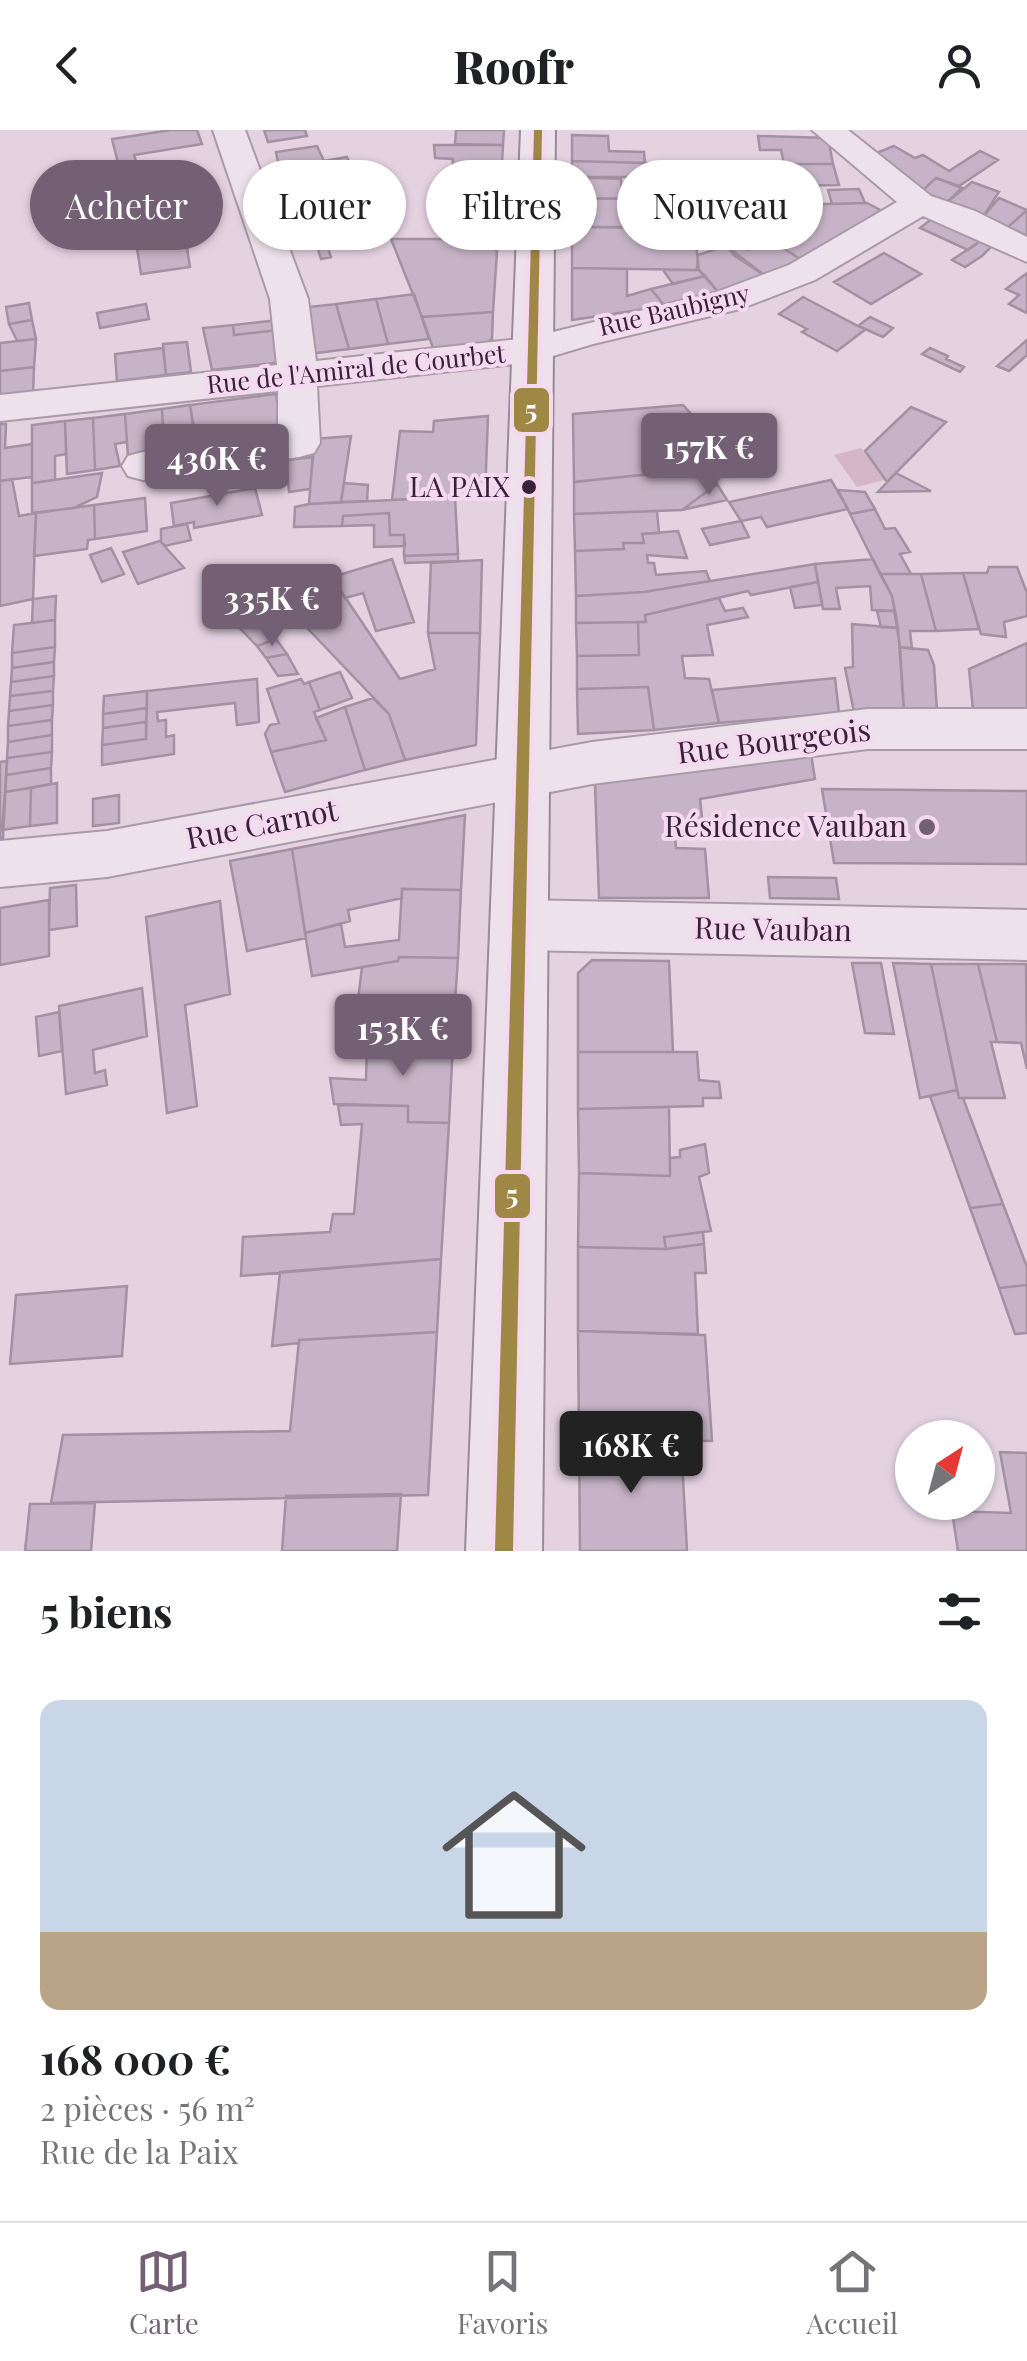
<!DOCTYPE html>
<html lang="fr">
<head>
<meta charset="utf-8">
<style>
	body { margin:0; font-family:"Playfair Display",serif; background:#f2f2f2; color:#202124; height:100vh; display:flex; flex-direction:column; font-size:38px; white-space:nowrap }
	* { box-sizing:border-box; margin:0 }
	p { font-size:32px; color:#757577 }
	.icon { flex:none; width:55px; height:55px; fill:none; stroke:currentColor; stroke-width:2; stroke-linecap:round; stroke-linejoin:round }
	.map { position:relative; height:1421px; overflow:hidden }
	.sheet { display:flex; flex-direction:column; background:#fff; flex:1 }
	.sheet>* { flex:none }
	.top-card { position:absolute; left:30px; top:30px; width:968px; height:90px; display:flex; gap:20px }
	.needle { width:65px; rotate:36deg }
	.controls { position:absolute; left:895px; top:1290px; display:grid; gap:20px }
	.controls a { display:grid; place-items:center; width:100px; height:100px; border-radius:50%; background:#fff; box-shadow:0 2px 8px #0004; font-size:50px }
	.price { position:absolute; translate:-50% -85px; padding:0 22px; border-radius:10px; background:#746074; color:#fff; font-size:32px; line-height:65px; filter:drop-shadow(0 2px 5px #0008) }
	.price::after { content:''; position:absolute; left:50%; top:60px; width:30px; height:22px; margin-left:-15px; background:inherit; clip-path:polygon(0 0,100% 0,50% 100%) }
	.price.selected { background:#222; color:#fff }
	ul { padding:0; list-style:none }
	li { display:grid; align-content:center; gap:20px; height:530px; padding:0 40px }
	li span { display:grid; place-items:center; height:310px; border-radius:20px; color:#555 }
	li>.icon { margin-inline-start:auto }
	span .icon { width:180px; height:180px; fill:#fffc; stroke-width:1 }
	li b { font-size:42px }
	h2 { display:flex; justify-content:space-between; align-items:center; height:120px; padding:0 40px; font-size:42px }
	.chip { padding:0 35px; border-radius:45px; background:#fff; box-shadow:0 2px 8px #0004; font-size:35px; line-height:90px }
	.chip.selected { background:#746074; color:#fff }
	header { display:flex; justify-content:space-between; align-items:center; height:130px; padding:0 40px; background:#fff; font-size:45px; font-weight:800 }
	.dock { display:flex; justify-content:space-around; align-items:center; height:140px; border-top:2px solid #e0e0e0; background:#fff; font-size:28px; color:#757577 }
	.dock a { display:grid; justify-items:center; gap:5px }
	.dock .selected { color:#746074 }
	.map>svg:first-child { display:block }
</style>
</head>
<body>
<header><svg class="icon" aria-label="back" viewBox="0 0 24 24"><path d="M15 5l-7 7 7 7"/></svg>Roofr<svg class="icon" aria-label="person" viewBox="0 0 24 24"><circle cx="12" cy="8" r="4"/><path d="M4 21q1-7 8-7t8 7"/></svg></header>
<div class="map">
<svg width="1027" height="1421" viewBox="0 0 1027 1421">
	<rect width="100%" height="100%" fill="#e4d2e1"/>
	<!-- green -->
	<path fill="#d5b6c7" d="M861,318l23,32 -27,7 -23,-32z"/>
	<!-- building -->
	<path fill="#c6b3c7" stroke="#a391a3" stroke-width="2.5" d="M171,0h26l5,14 -68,11 7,22 -19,2 -10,-40z
		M264,0h41l2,6 -39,6z
		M456,0h48l-1,15 -48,-1z
		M572,5l36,1 1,15 35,1 1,11 -73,-2z
		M758,6l70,2 5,26h-49l-3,-14h-21z
		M434,15h69l-2,35 -50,1 2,-22 -18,-1z
		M317,16l7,15 23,-4 4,10 -70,11 -5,-26z
		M894,16l21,12 8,-3 26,16 31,-20 18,9 -39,26 -23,-8 -16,15 -51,-37z
		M572,31l109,3 2,13h-111z
		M787,34h46l6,21 -47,1z
		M154,45l9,33 -28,5 -5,-35z
		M572,47l49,2 1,20 -50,-1z
		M936,48l26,10 -16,15 -26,-10z
		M972,52l27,10 -16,25 -37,-14z
		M859,59l6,14 -33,1 -4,-14z
		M354,63l3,10 18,-3 5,12 -14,2 1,5 -11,1 1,3 -46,7 -7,-30z
		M572,68l77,1 2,13h-18l2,15h-63z
		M999,68l28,12 -19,17 -25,-10z
		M867,73l19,10 -86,46 -48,-31h-6l-5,-23h15l4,14 14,10 9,-4 15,9 20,-11 -31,-18z
		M741,75l5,23h-13l-4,-22z
		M1027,80v26l-19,-9z
		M933,88l49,22 -14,10 -48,-22z
		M572,97l105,1 1,9h17l4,33 -127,-2z
		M322,102l9,25 -10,2 -8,-26z
		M391,109h88l18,12 -4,61 -71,5z
		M769,109l31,20 -33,18 -42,-32 9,-5 14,10z
		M982,110l10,6 -10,10 -17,11 -13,-7z
		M186,111l4,26 -49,7 -4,-26z
		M726,116l9,10 32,21 -47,17 -23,-26 1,-13z
		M884,123l37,21 -50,30 -37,-22z
		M572,138l55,1v27l24,-7 14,17 -93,14z
		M663,140h36l6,6 -32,8z
		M1027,143v40l-18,-9 10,-9 -13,-6z
		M705,146l15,18 -55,12 -14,-17z
		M414,164l15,45 -41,5 -12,-45z
		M803,167l55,29 8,3 -29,22 -35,-19 5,-3 -28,-15z
		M376,169l12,45 -39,5 -13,-45z
		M29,173l3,17 -23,4 -3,-17z
		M146,174l3,15 -49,9 -3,-15z
		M336,174l13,45 -41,5 -9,-46z
		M493,182l-1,27 -6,4 -53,5 -11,-31z
		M870,187l23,11 -10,9 -25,-11z
		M288,189l1,10 -55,6 -1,-10z
		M32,190l4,19 -19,2 -8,-17z
		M233,195l1,10 55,-6 3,32 -80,9 -9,-42z
		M36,209l-2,28 -34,4v-28z
		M1027,210v15l-18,16 -12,-5z
		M187,212l4,30 -25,3 -3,-31z
		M163,218l3,27 -49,6 -2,-27z
		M930,218l18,8 -2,3 18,8 -4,5 -38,-18z
		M34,237l-1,28 -33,4v-28z
		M276,264l6,44 -86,10 -6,-43z
		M190,275l4,24 -20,2v4h5v15l-15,2 -2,-43z
		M683,275l17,19 -17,3 -5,-7 -31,1 3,53 -76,8 -1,-68z
		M911,277l35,15 -59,60 -22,-31z
		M162,279l2,43 -36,5 -3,-43z
		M125,284l2,28 -12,2 5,22 -25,4 -2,-52z
		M488,286l-3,79 -93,5 8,-69 33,1 1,-11z
		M93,288l2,52 -28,4 -2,-53z
		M65,291l1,33 -11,2v24l-23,3v-58z
		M0,294h6l-1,24 27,-4v33l-32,4z
		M351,306l-10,66 -32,2 5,-65z
		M701,307l9,14 -12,3 -11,-14z
		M313,327l-3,32 -21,3 -3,-32z
		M703,332l14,22 -35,26 -108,4v-32l76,-8v-4z
		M102,343l-5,24 -23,11 -42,5v-30z
		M896,343l35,18 -53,1z
		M12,349l7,37 17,-3 -3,86 -33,7v-125z
		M831,350l17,29 -81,18 -6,-10 -20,4 -12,-19z
		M344,353l24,2 -1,16 -26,1z
		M717,354l10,16 -45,10z
		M255,358l7,27 -68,13v-6l-20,4 -3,-23z
		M838,360l27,2 10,17 -25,5z
		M455,367l3,57 -54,2v-21h-14l-1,-22 -46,3 -1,10 -48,1 1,-20 14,-3z
		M145,368l2,33 -52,8 -1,-34z
		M94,375l1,34 -7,1 -1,9 -53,7 2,-43z
		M875,379l10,20 10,-1 15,24 -10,2 11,20h-31l-30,-60z
		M657,381l2,22 -17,1 2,9h-21l1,6 -49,2 -1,-37z
		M389,383l1,22h14l1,11 -31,1v-22l-32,1 1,-10z
		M741,391l8,16 -39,8 -8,-16z
		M187,394l4,16 -26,6 -4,-4v-13z
		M678,401l9,27 -40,-3 1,8h6l2,12 50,-4 4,10 -66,11 -68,4 -1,-45 49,-2 -1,-6h21l-2,-9z
		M160,411l24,27 -46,16 -15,-32z
		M111,418l13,26 -22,8 -12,-27z
		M458,424v7l-53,2 -1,-7z
		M392,429l22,63 -38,9 -13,-38 -18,5 -13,-21z
		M873,429l19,37 3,15 -23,-1 -2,-24 -34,2 4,21h-17l-8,-45z
		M482,430l-2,73h-52l3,-70z
		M815,434l3,18 -67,13 -3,-4 -103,24 1,7 -70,1v-27l68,-4z
		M989,437h28l10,26v23l-23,6 2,15 -25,-3 -18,-61h24z
		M963,443l16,56 -43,2 -15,-57z
		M880,444h41l15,57h-26l2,18 -12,-2 -8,-51z
		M818,452l4,23 -27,3 -5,-21z
		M302,458l9,15 -20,8 -9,-14z
		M341,461l59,88 35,-10 -7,-36h52l-4,112 -71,15 -16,-46 -98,-103z
		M56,466l-1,24 -23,3 1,-24z
		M719,468l6,13 18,-3 5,9 -41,8 6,30 -31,1 3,22 24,1 10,44 -65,7 -6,-43 -71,2v-33l62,-1 -1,-33h8l-1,-7z
		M253,479l23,30 -19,7 -27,-28z
		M877,481h18l3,17 -17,-1z
		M55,490v27l-43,6 2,-28z
		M638,492l1,33 -62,1 -1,-33z
		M852,494l46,4 6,84h-50l-9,-44 8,-1z
		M276,509l11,15 -21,4 -9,-12z
		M1027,513v67h-54l-4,-41z
		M55,517l-1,15 -42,6v-15z
		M900,517l28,3 6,15 3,46 -33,1z
		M287,524l11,20 -20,2 -12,-18z
		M54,532v14l-43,6 1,-14z
		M340,542l12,26 -32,12 -11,-28z
		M54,546l-1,15 -43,5 1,-14z
		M835,548l4,35 -120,10 -7,-33z
		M257,549l2,43 -22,3 -2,-22 -78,9 1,9 8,-1v17l8,-2v19l-72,11v-20l44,-6 1,-48z
		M301,549l3,5 5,-2 11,28 -6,2 12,28 -55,12 -6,-18 5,-9 9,-2 -12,-34z
		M648,557l6,43 -76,4 -1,-45z
		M53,561v14l-44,6 1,-15z
		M147,561v17l-44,6 1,-18z
		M373,568l16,16 16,46 -40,10 -20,-63z
		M53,575l-1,15 -44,6 1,-15z
		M345,577l20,63 -80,22 -14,-40 55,-12 -10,-22z
		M147,578l-1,14 -43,6v-14z
		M52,590v15l-44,7v-16z
		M146,592v17l-44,6 1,-17z
		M52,605v17l-45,6 1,-16z
		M810,618l5,31 -115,20 3,28h-29l2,21 29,1 4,49h-110l-4,-114z
		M52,622l-1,16 -45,7 1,-17z
		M7,631l-4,77h-3v-76z
		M51,638v16l-46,8 1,-17z
		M57,653v40l-27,3 1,-38z
		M31,658l-1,38 -28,4 3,-38z
		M822,659l205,2v73l-193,-1z
		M119,665v28l-26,3v-27z
		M465,685l-4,75 -59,-1v9l-54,12 2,11 -45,12 -13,-84z
		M292,719l14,89 -59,13 -17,-90z
		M768,747l68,1 3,21 -69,-1z
		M76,755l1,41 -28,4 1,-42z
		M402,759l59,1 -3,68 -59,-1 -1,4 -86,15 -7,-43 36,-9 4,23 54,-7z
		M49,770v56l-49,9v-57z
		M220,771l10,93 -45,11 12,101 -30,7 -21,-196z
		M399,827l59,1 -5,73 -98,-5 7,-59 36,-6z
		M592,830l77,1 4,91h-95v-79z
		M852,833h29l13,71 -29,-1z
		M893,833l38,1 26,126 -37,8z
		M931,834h47l19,78h-6l14,56h-46z
		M978,834h48l1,105 -6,-26 -24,-1z
		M142,858l5,48 -54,14 2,23 10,-3 2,15 -41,9 -7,-88z
		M59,882l3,39 -23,5 -3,-39z
		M367,910l86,2 -4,81 -41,-1v-16l-74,-2 -4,-26 36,2z
		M578,922h119l2,28 20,2 2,16h-18v8l-125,3z
		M957,960l2,8h4l40,106 -33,4 -40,-112z
		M338,975l70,1v16l41,1 -8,136 -200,17 2,-39 87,-5 3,-18h21l8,-90 -21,1z
		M669,977l1,69 -91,-3 -1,-64z
		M705,1014l4,29 -10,4 12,54 -47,6 2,12 -88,-2 1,-74 91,3v-18l10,-1v-7z
		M1003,1074l24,63v18l-28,3 -29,-80z
		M703,1102l1,12 -38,5 -2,-12z
		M704,1114l2,29h-11l3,61 -120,-3v-84l88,2z
		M441,1129l-4,73 -138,8v3l-27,3 8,-74z
		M1027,1155v48l-12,1 -16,-46z
		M127,1156l-5,70 -112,8 6,-69z
		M578,1201l127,4 7,106 -133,-3z
		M437,1202l-9,163 -377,8 12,-68 227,-4 9,-91z
		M579,1308l102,4 6,109h-107z
		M1000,1322l27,1v98h-69l-6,-40 59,2z
		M401,1364l-4,57h-115l4,-55z
		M95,1373l-4,48h-66l5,-47z"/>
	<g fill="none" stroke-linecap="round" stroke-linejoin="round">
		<defs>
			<path id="street" d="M213,0h32l63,169 8,62 212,-23 186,-45 75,-28 108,-63 -85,-72h36l83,66 44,15 52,26v25l-104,-46 -108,64 -75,29 -147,35 -60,18 -216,24 3,57 -6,10 -15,4 -156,23 -15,-4 -6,-10 6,-10 15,-4 135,-20v-41l-278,30v-26l277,-30 -7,-66z
				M868,579h159v40h-159l-276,35 -485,93 -107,10v-46l107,-10 485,-89z
				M519,770l508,10v50l-508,-10 -19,-8 -8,-17 8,-17z"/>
			<path id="secondary" d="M521,0h34l-13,1421h-76z"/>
		</defs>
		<!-- street casing -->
		<use href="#street" stroke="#aa9aa8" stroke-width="4"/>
		<!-- secondary casing -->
		<use href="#secondary" stroke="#998a98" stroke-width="4"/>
		<!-- street -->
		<use href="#street" fill="#ede2eb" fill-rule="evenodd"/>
		<!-- secondary -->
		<use href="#secondary" fill="#ede2eb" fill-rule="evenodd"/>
		<defs>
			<path id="bus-1" d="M534,0h8l-29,1421h-18z"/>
		</defs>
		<!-- bus-1 casing -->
		<use href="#bus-1" stroke="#f4d9f0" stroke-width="8"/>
		<!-- bus-1 -->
		<use href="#bus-1" fill="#9f8746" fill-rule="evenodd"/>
	</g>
	<!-- markers -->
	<circle fill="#372239" stroke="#f4d9f0" stroke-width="4" cx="529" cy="357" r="9"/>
	<circle fill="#746074" stroke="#f4d9f0" stroke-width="4" cx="927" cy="697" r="10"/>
	<g text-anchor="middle" stroke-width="8" stroke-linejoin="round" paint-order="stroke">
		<!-- far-street labels -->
		<g font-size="25" fill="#372239" stroke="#f4d9f0">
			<text transform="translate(674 180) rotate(-13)" y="9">Rue Baubigny</text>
			<text transform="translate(356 239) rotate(-6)" y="9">Rue de l'Amiral de Courbet</text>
		</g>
		<!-- bus labels -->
		<g font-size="28" fill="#372239" stroke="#f4d9f0" text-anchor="end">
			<text x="510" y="367">LA PAIX</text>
		</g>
		<!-- street labels -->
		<g font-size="30" fill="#372239" stroke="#f4d9f0">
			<text transform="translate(774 612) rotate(-7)" y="10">Rue Bourgeois</text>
			<text transform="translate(262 695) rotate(-11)" y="10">Rue Carnot</text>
			<text transform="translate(773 800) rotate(1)" y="10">Rue Vauban</text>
		</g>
		<!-- poi labels -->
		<g font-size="30" fill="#372239" stroke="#f4d9f0" text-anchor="end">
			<text x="907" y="707">Résidence Vauban</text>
		</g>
	</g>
	<g stroke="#f4d9f0" stroke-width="4">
		<rect x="512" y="256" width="39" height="48" rx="10" fill="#9f8746"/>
		<rect x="493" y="1042" width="39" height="48" rx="10" fill="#9f8746"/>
	</g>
	<g font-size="28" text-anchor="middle" font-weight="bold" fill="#fff">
		<text x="531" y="290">5</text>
		<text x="512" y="1075">5</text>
	</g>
</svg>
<div class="controls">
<a><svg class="needle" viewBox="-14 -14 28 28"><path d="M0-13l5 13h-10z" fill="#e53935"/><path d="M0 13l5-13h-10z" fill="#757577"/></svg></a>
</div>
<b class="price" style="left:709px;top:368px">157K €</b>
<b class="price" style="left:217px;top:379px">436K €</b>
<b class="price" style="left:272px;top:519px">335K €</b>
<b class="price" style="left:403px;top:949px">153K €</b>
<b class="price selected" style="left:631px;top:1366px">168K €</b>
<div class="top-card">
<a class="chip selected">Acheter</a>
<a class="chip">Louer</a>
<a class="chip">Filtres</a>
<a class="chip">Nouveau</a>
</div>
</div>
<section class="sheet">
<h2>5 biens<svg class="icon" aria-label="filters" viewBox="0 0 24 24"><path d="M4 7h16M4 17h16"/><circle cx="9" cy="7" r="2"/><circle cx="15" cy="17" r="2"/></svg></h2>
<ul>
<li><span style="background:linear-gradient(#c9d6e8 75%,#b9a48a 0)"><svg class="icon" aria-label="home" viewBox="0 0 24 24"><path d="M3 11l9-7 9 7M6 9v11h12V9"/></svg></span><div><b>168 000 €</b><p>2 pièces · 56 m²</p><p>Rue de la Paix</p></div></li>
</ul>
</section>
<nav class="dock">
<a class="selected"><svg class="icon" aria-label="map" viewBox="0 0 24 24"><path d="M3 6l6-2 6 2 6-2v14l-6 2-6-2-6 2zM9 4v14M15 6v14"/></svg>Carte</a>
<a><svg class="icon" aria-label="saved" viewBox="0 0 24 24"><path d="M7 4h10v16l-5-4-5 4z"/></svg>Favoris</a>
<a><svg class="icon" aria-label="home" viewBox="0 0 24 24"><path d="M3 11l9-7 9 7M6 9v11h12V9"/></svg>Accueil</a>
</nav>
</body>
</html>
